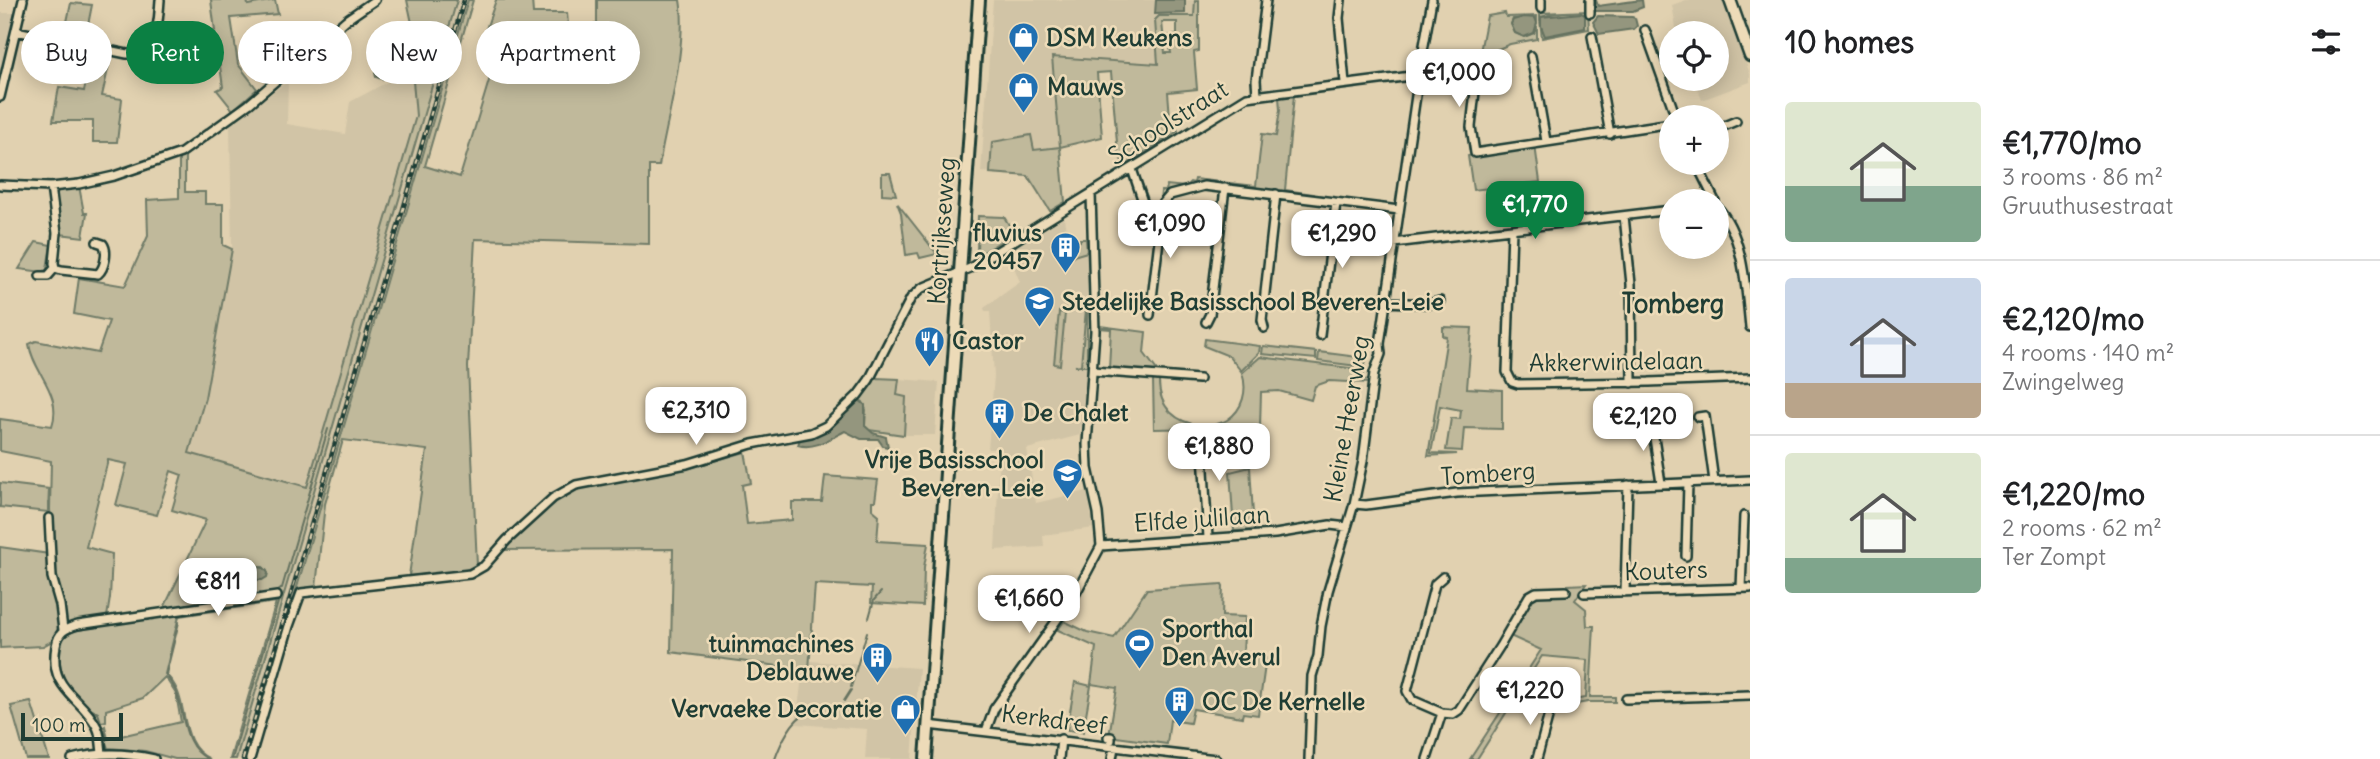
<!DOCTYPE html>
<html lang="en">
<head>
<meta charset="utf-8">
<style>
	body { margin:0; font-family:Delius,sans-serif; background:#f6f6f6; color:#202124; height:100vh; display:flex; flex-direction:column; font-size:26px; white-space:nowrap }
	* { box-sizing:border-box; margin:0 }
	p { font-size:23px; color:#757577 }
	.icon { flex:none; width:38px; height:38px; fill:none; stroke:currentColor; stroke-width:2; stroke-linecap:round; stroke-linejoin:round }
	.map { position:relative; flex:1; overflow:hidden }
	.side { display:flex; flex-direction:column; background:#fff; width:630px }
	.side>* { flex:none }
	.hud { position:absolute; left:21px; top:21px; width:665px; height:63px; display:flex; gap:14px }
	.controls { position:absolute; left:1659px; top:21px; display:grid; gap:14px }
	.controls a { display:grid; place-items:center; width:70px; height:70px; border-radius:50%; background:#fff; box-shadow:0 4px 18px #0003; font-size:35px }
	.scale { position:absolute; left:21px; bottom:18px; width:102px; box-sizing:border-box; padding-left:7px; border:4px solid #1f3d34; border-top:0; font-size:19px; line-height:24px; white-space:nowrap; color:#1f3d34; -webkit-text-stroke:5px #eddbb8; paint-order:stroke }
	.price { position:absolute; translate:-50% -60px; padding:0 16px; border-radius:14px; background:#fff; color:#222; font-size:23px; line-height:46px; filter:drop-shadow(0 2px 4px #0008) }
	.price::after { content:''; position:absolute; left:50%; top:42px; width:21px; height:16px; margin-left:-10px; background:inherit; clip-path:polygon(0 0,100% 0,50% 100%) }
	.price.active { background:#0b8043; color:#fff }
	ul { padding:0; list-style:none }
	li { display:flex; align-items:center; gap:21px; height:175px; padding:0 35px }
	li+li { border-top:2px solid #e0e0e0 }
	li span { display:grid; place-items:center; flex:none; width:196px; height:140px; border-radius:7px; color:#555 }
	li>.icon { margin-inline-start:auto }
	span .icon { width:84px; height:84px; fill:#fffc; stroke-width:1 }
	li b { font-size:30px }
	h2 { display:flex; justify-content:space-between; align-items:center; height:84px; padding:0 35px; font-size:30px }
	.tag { padding:0 24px; border-radius:32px; background:#fff; box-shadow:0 4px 18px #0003; font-size:24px; line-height:63px }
	.tag.active { background:#0b8043; color:#fff }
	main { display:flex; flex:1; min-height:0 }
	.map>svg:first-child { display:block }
</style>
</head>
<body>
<main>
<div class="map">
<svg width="1750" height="759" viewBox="0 0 1750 759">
	<rect width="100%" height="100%" fill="#e1d1b0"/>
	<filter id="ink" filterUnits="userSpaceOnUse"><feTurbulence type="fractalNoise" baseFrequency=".0143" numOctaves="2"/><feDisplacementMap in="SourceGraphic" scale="14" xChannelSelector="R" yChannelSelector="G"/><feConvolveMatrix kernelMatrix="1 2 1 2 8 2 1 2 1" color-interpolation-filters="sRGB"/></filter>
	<g filter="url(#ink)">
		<!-- built -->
		<path fill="#d1c4a6" d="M453,0h17l-223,759h-13z
			M993,0h206v22h-37l3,42 -113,-7 11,115 -35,3 -47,-3z
			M1686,0h37l27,74v8l-48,18 -8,-21h23v-46h-40l-5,-28z
			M0,13h15l-11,54 -4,-1z
			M405,78l8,3 3,35 -109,371 -118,-34 16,-55 27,-149 -2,-124 58,-44 -1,43 58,10 5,-32 41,-22z
			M1064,218l6,39 17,-5 1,114 -8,69 -53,14 9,54 51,-12 7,37 -51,7 1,12 -49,3 5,-101h-12l6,-73 -4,-65h-5l-1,-3 36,-26 -12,-30z
			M899,379l40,3 -4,53h-31v-11l-7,-28z
			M809,661l110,7 -7,91h-47l2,-30 -71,-5 7,-55 6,1z"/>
		<!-- green -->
		<path fill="#c0b99b" stroke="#707b68" stroke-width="2" fill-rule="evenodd" d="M211,0h36l1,5 27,-5 3,14 -47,4 7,46 19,25 -24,21 -16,-20 6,-3 -5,-35 -56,-7 2,-19 51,5z
			M407,0h50l-221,759h-6l46,-157 -97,14 -14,58c27,21 10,69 45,85h-35l-30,-8 -37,-3 -7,-19 4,-3 3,13 73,-17 -5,-28 -11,-17 -22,21 -37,12v11l-8,2c-23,-25 -58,-58 -30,-93l95,-20 43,-90 -34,-10 10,-35 -11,-4 -14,44 -41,-10 11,-41 -19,-4 -22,87 26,7 -2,44 -3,19 -40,8 -3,-2 -10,-44 -4,-70 1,-48 -51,-10v-32l52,7c11,-33 -19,-53 -23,-82l7,-3 62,12 11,-32 -35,-7 5,-36 46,8 23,-50 -1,-36 32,-2v-40l6,-3v37h20v12h18v41l9,4 -27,149 -16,55 118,34 109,-371 -3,-35 2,-44zM247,567h16l4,4v5l-5,4 -16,-1 -2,-4z
			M468,0h5l-48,166 35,11 40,-133 -17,-6 13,-38h36l1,13h34l1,11h29v-24h83c8,44 -13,120 -21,166h-10v78l-174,-5 -7,128 9,198 -13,6 -55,5 18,-126 -84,-10 -18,64 -9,83 -17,4 -52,168z
			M1195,0h4v51l-5,1 3,37 -29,3 2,25 8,14 -53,35 -7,-12 -7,-82 -14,1 5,64 -42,10 5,55 -15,9 -22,-35 -38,-3 2,-31 39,-7 3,15 26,-3 -8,-90 106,7 -3,-44 4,-4h35zM1162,22h15v13l-9,1 3,17h-6z
			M71,3l21,2 -7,35 -21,-4z
			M1588,11l1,18 -47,9 -2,-17 5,15 40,-8v-13c-12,-5 -32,-2 -44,2l-1,4v-8z
			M1505,13l1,4 31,-1v5l-2,-3 -22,1 -2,5 4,9 9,4 10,-4 3,-7v13l-27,5 -31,13 8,-41z
			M93,52l18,4 -9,40 20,3 -5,43h-24v-21h-40l6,-34 25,4z
			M1294,95l-9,95 29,4v2l-115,-13 -30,10 -11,14 -11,-2 -8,-30 10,27h11l1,-11h5l1,-6 18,2 5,-5 4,1 1,-4 61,7 6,-52 14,2 4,-26 -1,-13z
			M1535,145l5,37 -67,8 -5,-34z
			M882,173h8l6,22 -14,-1z
			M79,186l5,27h3l-4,24 -23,-3 -5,-39 5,-6z
			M897,203l40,51 -17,4 -2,-5 -12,2 -5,-42z
			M978,216l26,1 10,16 -32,20 -5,-1z
			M1080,239h6l1,13 -17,5 -2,-17 12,1z
			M36,242l15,3 -4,24 -4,3 -24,-3z
			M1087,306v60h-12l6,-1 5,-56 -8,1z
			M1059,312l6,1 -5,52 -6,-1z
			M1100,326l46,6 -2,21 15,20 -50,-4 2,-40 -11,-1z
			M1443,327l29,1 -5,60 35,2v39l-38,-1 -2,23 -16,-1 5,-32 9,1 1,-9 -21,-4 -9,47 26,1 -29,2 19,-119 -4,-1z
			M1205,339l55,7 -1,7 -18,18 -12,-15 -25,-10z
			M1263,346l53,6v7l-54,-5z
			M1319,352l47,6 -3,19 -6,-11 -39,-5z
			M1260,357l97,12 5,10 7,1v3l-40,-2 -14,5 -4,14 -32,-9 -18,1 -1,35 -55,1c7,-3 15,-4 22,-8 16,-10 21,-30 15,-47z
			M876,378l23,1 -2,16 9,2 -2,38 -35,-5 -4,-4 1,-16 -3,-8 -4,-2z
			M1153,379h6c-1,29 17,44 44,47v2l-49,1z
			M745,452l6,31 -9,2 5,39 45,-4v-18h30l3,-26 53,4 -3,21h-3v8l7,6 -2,26 51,3 -4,23 -1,39 -52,-3 1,-16 -57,-3 -6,86 -138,-18 2,-103 -170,1 55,-51 21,-11 107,-19z
			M1250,467l4,63 -20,1 -4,-59z
			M0,483l49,6 -1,23 -48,-5z
			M0,547l49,7c5,28 17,59 5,86l-11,6 -43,2z
			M1222,584l1,2 -1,30 23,1 -2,37 23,4 -8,57 -15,-2 -1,4 -49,-8 -3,14 -20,-3 -3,24 -58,-8 8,-48 -26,-4 5,-37 -38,-17 6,-9 23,11 27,6 33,-49z
			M1586,584l-11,16 11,9 1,17h7l-4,71h25v5h-27l-23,4v-5l21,-3 2,-38 -46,-4 -65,103h-7l71,-109 -31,-14 21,-38 4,-3 33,-2v-8z
			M1075,682l16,4 -8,46 -16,-2z
			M31,702l18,57h-23l-15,-53z"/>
		<!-- water -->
		<path fill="#94967e" stroke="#657260" stroke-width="2" d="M1156,0h29v13l-30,1z
			M1592,0h4l2,6 44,-6 1,7 -10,4h-38l-2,-2z
			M1581,13l4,2v13l-40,8 -4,-10v-9z
			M1598,16l34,1 3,1 2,8 -3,3 -35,5 -6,-12z
			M1524,17l11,1 2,5 -3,10 -10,4 -9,-4 -4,-9 2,-4z
			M384,40l7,2 5,15 -5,13 -9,9 -6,-2 -1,-4 11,-14v-8l-5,-7z
			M859,400l6,5v21l8,7 13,4 2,10 -5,-1 -5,-7h-17l-16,-8c-14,7 -30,19 -47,14l2,-6 27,-9z
			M249,566l15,2 4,5 -1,4 -5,3 -16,-1 -2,-7z"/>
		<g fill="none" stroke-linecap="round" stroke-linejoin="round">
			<!-- stream -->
			<path stroke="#657260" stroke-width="2" d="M237,606l34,-5
				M180,607l97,-15 5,-4 46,-159
				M169,616l64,-9
				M869,618l5,-18 7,-8
				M179,622l-13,52c3,7 9,13 11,20 8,23 6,53 31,65
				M851,687l16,-55
				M70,689c-10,-15 -13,-33 -8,-51l14,-8 41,-7
				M844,701l7,-11
				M88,708l10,5 3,9
				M103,728l5,11
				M232,759l47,-160
				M775,759c5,-14 17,-41 32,-46 7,-2 15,1 23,0"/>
			<defs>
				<path id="street" d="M1341,0l-2,18 6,65
					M1541,0v8
					M1590,0v13
					M1645,30l31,87
					M16,31l111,23c32,2 31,-31 33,-54
					M1592,36l18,98
					M1531,56l15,85
					M1478,65l-7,62 4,26 190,-29 6,1
					M1257,94l-1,-14 10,-80
					M0,97l23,-97
					M1717,129l19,-8
					M1696,163l19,38
					M1132,169l12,36 3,3 10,2 13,-15 34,-9 195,24
					M0,185l51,2 28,-3 35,-8 67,-23 68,-49 97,-84 29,-20
					M51,187l6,46 -3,30 1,5 6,2 37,4c7,-6 10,-23 5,-30l-6,-2
					M1717,207c27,27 29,84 33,120
					M1624,216l7,68 1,99
					M1512,230l-5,142 5,10 6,2 131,-2 101,-4
					M1394,243l277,-33
					M40,276h8l7,-8
					M1386,302l43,2 11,-3
					M1150,315l12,-100 -2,-7
					M1206,322l4,-8 15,-126
					M1264,328l-2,-8 14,-126
					M1320,335l16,-132
					M1093,371l106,8
					M1698,417l7,-1 9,65
					M1651,419l10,64
					M1199,439l4,14 5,85
					M1203,453l30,-1
					M1354,504l12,1 91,-12 293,-13
					M49,518l3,59 8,28 3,25
					M1101,546l174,-12 55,-9 17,2
					M1686,556l2,-73
					M1741,588l3,-72
					M1625,592l3,-107
					M1584,593l166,-5
					M1626,699l124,-4
					M1442,713l-30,-13 -5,-9 28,-107 8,-7
					M928,725l288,34
					M986,731l8,-22 82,-116 25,-47 -3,-33 -10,-45 -1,-24 8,-113 -4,-137
					M1108,737h3v3
					M102,754c-1,-9 -1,-19 -5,-27 -15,-31 -49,-36 -41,-81 2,-14 10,-18 22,-21l199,-29
					M72,759c26,-7 55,-6 82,0
					M250,759l39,-133 12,-33 169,-19 14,-8 23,-26 46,-42 23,-13 111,-21 65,-20 59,-11 15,-7 32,-31 11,-15 42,-82 11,-10 48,-20 277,-171 172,-22
					M1059,759l2,-20
					M1112,759l2,-12
					M1309,759l3,-83 6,-20 3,-30 7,-35 26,-87 9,-43 11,-88 7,-19 -1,-10 40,-276 12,-68
					M1427,759l15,-46 11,1 6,-4 41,-64 29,-50 7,-4 30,-1
					M1537,759l15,-56"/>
				<path id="secondary" d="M1730,0l20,56"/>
				<path id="primary" d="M926,759l53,-759"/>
			</defs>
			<!-- street casing -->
			<use href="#street" stroke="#1f3d34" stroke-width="12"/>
			<!-- secondary casing -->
			<use href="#secondary" stroke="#1f3d34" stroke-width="15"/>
			<!-- primary casing -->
			<use href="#primary" stroke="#1f3d34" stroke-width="16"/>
			<!-- street -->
			<use href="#street" stroke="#eddbb8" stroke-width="7"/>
			<!-- secondary -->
			<use href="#secondary" stroke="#eddbb8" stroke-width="10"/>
			<!-- primary -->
			<use href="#primary" stroke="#eddbb8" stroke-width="10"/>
			<defs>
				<path id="rail" d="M243,759l221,-759"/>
			</defs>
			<!-- rail casing -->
			<use href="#rail" stroke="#1f3d34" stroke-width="4.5"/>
			<!-- rail -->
			<use href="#rail" stroke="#eddbb8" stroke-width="2" stroke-dasharray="5" stroke-linecap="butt"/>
		</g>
	</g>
	<!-- icons -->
	<defs>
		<symbol id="shop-pin" viewBox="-11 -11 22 30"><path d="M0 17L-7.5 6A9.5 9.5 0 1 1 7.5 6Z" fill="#1f6fb2" stroke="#eddbb8"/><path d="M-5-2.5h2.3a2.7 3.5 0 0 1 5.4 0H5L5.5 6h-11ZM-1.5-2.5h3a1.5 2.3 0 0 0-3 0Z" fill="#fff"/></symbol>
		<symbol id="building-pin" viewBox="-11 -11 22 30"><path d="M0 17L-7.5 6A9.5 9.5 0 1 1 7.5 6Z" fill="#1f6fb2" stroke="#eddbb8"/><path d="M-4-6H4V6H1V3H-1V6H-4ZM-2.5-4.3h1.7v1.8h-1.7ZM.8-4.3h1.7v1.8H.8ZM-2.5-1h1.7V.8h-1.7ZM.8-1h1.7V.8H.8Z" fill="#fff"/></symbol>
		<symbol id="school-pin" viewBox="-11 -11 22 30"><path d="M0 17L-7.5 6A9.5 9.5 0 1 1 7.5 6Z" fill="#1f6fb2" stroke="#eddbb8"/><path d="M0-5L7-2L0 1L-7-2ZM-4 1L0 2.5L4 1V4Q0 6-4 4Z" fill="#fff"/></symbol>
		<symbol id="restaurant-pin" viewBox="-11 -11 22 30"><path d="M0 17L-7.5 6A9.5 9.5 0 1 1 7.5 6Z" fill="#1f6fb2" stroke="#eddbb8"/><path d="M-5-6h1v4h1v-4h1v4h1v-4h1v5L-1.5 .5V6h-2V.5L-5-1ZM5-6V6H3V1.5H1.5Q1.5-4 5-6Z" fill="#fff"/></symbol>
		<symbol id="stadium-pin" viewBox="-11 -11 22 30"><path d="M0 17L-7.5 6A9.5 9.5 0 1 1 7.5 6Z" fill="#1f6fb2" stroke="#eddbb8"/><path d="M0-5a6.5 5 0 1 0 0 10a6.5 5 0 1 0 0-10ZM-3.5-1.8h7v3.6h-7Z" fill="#fff"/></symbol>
	</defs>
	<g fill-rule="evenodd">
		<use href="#shop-pin" x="1006" y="20" width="35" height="47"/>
		<use href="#shop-pin" x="1006" y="70" width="35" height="47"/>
		<use href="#building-pin" x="1048" y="230" width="35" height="47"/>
		<use href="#school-pin" x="1022" y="284" width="35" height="47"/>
		<use href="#restaurant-pin" x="912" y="324" width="35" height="47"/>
		<use href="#building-pin" x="982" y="396" width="35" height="47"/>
		<use href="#school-pin" x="1050" y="456" width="35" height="47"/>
		<use href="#stadium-pin" x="1122" y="626" width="35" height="47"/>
		<use href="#building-pin" x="860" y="640" width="35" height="47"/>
		<use href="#building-pin" x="1162" y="684" width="35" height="47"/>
		<use href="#shop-pin" x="888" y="692" width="35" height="47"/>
	</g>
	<g text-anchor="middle" stroke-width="5" stroke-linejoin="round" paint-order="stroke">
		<!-- poi labels -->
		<g font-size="24" font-weight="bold" fill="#1f3d34" stroke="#eddbb8" text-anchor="start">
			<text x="1046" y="46">DSM Keukens</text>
			<text x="1047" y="95">Mauws</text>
			<text x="1042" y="241" text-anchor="end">fluvius<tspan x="1042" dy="28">20457</tspan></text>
			<text x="1062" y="310">Stedelijke Basisschool Beveren-Leie</text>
			<text x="952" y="349">Castor</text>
			<text x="1023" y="421">De Chalet</text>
			<text x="1044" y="468" text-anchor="end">Vrije Basisschool<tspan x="1044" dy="28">Beveren-Leie</tspan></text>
			<text x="1162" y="637">Sporthal<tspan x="1162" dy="28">Den Averul</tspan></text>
			<text x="854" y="652" text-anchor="end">tuinmachines<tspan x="854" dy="28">Deblauwe</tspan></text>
			<text x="1202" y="710">OC De Kernelle</text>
			<text x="882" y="717" text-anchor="end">Vervaeke Decoratie</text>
		</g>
		<!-- street labels -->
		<g font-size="24" fill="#1f3d34" stroke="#eddbb8">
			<text transform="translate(1168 123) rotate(-32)" y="8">Schoolstraat</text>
			<text transform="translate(942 231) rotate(-86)" y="8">Kortrijkseweg</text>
			<text transform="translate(1616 362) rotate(-1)" y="8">Akkerwindelaan</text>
			<text transform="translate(1347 419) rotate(-80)" y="8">Kleine Heerweg</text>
			<text transform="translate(1488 474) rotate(-4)" y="8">Tomberg</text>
			<text transform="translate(1202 519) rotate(-4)" y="8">Elfde julilaan</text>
			<text transform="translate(1666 571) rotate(-2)" y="8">Kouters</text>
			<text transform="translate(1054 720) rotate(7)" y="8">Kerkdreef</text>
		</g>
		<!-- neighbourhood labels -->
		<g font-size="26" font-weight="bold" fill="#1f3d34" stroke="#eddbb8">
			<text x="1673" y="313">Tomberg</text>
		</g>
	</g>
</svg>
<div class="controls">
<a><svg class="icon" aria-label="locate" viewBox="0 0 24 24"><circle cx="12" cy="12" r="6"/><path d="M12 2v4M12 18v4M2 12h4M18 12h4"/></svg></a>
<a>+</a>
<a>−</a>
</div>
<div class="scale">100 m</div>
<b class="price" style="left:1459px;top:109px">€1,000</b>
<b class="price active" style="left:1535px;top:241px">€1,770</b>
<b class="price" style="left:1170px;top:260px">€1,090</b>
<b class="price" style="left:1342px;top:270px">€1,290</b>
<b class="price" style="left:696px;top:447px">€2,310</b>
<b class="price" style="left:1643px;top:453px">€2,120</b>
<b class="price" style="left:1219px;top:483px">€1,880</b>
<b class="price" style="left:218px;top:618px">€811</b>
<b class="price" style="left:1029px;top:635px">€1,660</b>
<b class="price" style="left:1530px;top:727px">€1,220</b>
<div class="hud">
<a class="tag">Buy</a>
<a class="tag active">Rent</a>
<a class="tag">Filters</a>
<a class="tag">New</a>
<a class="tag">Apartment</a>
</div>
</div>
<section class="side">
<h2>10 homes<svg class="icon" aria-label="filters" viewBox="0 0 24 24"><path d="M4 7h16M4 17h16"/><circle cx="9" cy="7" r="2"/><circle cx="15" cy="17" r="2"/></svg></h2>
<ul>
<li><span style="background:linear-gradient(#dfe7d0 60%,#7fa58c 0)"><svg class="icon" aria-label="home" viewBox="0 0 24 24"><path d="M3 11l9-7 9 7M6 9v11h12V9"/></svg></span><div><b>€1,770/mo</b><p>3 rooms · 86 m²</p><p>Gruuthusestraat</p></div></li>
<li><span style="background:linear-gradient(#c9d6e8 75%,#b9a48a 0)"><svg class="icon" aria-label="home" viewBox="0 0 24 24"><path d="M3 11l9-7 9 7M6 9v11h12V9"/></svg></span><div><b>€2,120/mo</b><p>4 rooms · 140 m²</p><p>Zwingelweg</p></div></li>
<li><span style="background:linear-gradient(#dfe7d0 75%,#7fa58c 0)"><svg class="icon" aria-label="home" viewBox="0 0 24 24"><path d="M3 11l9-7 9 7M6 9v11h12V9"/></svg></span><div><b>€1,220/mo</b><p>2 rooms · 62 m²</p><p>Ter Zompt</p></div></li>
</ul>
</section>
</main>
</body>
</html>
